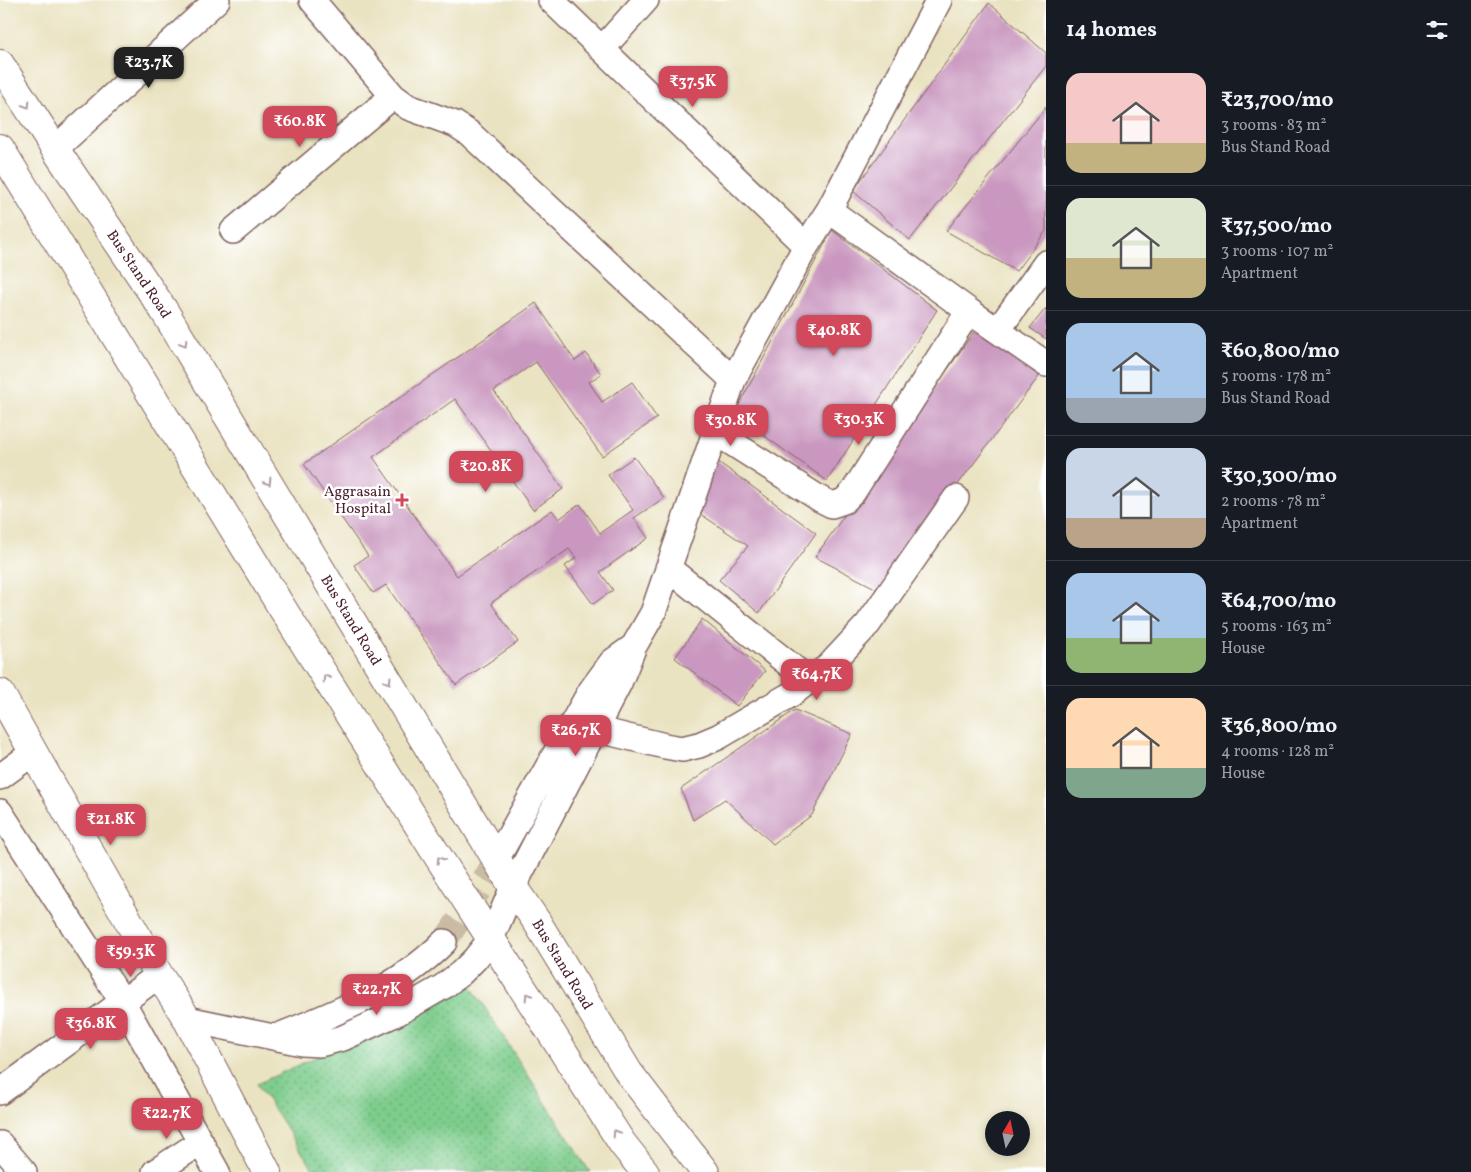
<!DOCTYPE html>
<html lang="en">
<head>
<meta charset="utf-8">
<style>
	body { margin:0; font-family:Vollkorn,serif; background:#242831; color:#f1f3f6; height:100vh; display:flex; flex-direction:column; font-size:19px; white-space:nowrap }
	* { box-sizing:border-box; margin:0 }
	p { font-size:16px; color:#9ea1a6 }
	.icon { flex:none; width:28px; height:28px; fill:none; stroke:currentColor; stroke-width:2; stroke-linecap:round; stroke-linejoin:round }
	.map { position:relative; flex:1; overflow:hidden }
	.details { display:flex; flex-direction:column; background:#171b24; width:425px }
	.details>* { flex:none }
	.needle { width:32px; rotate:9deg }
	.fabs { position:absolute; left:985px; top:1111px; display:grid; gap:10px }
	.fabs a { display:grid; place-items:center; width:45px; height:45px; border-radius:50%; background:#171b24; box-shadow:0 2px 8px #0003; font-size:25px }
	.price { position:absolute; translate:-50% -42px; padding:0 11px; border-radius:10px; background:#d1495b; color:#fff; font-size:16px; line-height:32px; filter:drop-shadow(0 1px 2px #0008) }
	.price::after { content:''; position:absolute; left:50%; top:30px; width:15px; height:11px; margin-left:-8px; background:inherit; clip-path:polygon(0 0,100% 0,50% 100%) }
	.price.current { background:#222; color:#fff }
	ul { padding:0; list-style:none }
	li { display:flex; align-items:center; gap:15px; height:125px; padding:0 20px }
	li+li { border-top:1px solid #363941 }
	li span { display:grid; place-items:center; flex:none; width:140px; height:100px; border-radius:15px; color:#555 }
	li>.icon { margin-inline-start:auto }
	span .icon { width:60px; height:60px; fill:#fffc; stroke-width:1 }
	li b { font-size:21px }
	h2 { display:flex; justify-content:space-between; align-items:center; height:60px; padding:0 20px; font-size:21px }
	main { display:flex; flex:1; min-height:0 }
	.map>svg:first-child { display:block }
</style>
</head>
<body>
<main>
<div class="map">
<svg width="1046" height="1172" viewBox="0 0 1046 1172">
	<defs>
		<pattern id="grass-dots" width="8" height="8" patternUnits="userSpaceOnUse" patternTransform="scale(1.25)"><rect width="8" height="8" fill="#7ecd8d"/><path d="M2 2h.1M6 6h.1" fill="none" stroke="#69a673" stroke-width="1.8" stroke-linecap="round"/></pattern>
	</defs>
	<rect width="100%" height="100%" fill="#fff"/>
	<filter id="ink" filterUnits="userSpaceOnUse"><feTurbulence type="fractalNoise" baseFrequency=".02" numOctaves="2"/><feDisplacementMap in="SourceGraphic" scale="10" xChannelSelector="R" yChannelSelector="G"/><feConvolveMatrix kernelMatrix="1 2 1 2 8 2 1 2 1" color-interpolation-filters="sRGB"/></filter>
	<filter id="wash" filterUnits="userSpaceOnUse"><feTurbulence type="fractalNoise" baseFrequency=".0096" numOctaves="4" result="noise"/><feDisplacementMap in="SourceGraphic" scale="20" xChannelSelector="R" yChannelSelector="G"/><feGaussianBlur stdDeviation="1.12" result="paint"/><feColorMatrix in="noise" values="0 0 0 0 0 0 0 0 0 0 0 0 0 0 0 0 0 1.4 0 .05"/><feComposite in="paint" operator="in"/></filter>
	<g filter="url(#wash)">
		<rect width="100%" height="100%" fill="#eae3c2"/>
		<!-- grass -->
		<path fill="url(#grass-dots)" stroke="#64765c" d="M471,986l119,186h-275l-58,-88z"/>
		<g id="blocks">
			<!-- building -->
			<path fill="#c997bf" d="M989,3l57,50v13l-136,174 -57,-49z
				M1046,107v124l-30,40 -70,-40z
				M832,230l105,80 -110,171 -93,-67z
				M536,303l39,58 11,-8 15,21 -12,8 13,20 30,-20 25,36 -55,38 -66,-94 -42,29 69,98 -30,21 -78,-111 -82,58 84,119 95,-66 7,9 21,-15 20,29 33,-23 -25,-35 26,-18 30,41 -30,20 14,20 -48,34 13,18 -20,14 -28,-38 11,-8 -7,-9 -78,54 27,39 -62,43 -70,-100 -13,8 -19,-28 14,-9 -64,-92z
				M1046,308v31l-16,-11z
				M979,325l64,46 -164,219 -64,-33z
				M717,461l99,72 -57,80 -40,-33 29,-34 -52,-35z
				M702,619l63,52 -28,35 -62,-48z
				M795,710l57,24 -40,81 -39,29 -48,-45 -32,21 -12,-31z"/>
		</g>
	</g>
	<g filter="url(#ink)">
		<use href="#blocks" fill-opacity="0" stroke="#826460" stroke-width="1"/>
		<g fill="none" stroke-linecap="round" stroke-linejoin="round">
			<!-- street-tunnel -->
			<path stroke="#cabca4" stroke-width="25" stroke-dasharray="25 12" stroke-linecap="butt" d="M444,942l32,-47 25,-44"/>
			<defs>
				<path id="street" d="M312,0l81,96 15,11 47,17 14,9 264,247
					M551,0l255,246
					M602,49l44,-49
					M55,149l162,-149
					M829,210l140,101 77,53
					M233,231l160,-135
					M998,330l48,-67
					M715,432l105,67 12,6 12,-4 9,-9 116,-181
					M668,568l142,113
					M595,729l70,17 17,3 17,-4 19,-8 72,-42 39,-29 39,-42 88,-126
					M0,777l34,-25
					M0,812l122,189 95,171
					M501,851l89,-159 22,-30 21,-15
					M187,1019l115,24 18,1 23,-6 56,-26 45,-26 17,-13 14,-14 16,-20 22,-52 106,-204 15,-37 19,-33 80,-233 73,-134 23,-36 110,-210
					M276,1037c61,-24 121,-48 168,-95
					M0,1092l159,-117
					M0,1144l24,28
					M155,1172l46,-30"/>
				<path id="secondary" d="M0,693l159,282 28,44 80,153"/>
				<g id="primary">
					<path id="s1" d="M0,64l55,85 108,160 350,578 24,35 92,151 76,99"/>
					<path d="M0,148l279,455 153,244 190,296 23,29"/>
				</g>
			</defs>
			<!-- street casing -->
			<use href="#street" stroke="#826460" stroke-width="28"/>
			<!-- secondary casing -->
			<use href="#secondary" stroke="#826460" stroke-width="30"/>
			<!-- primary casing -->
			<use href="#primary" stroke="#826460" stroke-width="30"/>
			<!-- street -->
			<use href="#street" stroke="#fff" stroke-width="25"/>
			<!-- secondary -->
			<use href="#secondary" stroke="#fff" stroke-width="28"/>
			<!-- primary -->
			<use href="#primary" stroke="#fff" stroke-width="28"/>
		</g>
		<!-- one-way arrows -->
		<defs><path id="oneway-chevron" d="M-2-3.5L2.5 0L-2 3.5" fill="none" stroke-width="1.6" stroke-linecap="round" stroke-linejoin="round" transform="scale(1.25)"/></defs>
		<g stroke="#ae9aa0">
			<use href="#oneway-chevron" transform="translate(27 105) rotate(57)"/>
			<use href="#oneway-chevron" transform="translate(184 343) rotate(59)"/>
			<use href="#oneway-chevron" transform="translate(268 482) rotate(59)"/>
			<use href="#oneway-chevron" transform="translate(326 678) rotate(-122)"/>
			<use href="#oneway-chevron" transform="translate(388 681) rotate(59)"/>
			<use href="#oneway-chevron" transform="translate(440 860) rotate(-122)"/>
			<use href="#oneway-chevron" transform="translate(528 996) rotate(-123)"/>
			<use href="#oneway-chevron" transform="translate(616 1133) rotate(-123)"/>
		</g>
	</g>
	<!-- markers -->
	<path fill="#d1495b" stroke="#fff" stroke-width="2" d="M399.5 492.5h5v5h5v5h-5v5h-5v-5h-5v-5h5z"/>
	<g text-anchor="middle" stroke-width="5" stroke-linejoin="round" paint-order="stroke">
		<!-- street labels -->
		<g font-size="15" fill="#4a1f2b" stroke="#fff">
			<text dy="5" stroke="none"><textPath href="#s1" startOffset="252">Bus Stand Road</textPath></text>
			<text dy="5" stroke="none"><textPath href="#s1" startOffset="658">Bus Stand Road</textPath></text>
			<text dy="5" stroke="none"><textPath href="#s1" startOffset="1062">Bus Stand Road</textPath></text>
		</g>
		<!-- poi labels -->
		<g font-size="15" fill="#4a1f2b" stroke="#fff" text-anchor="end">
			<text x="391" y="496">Aggrasain<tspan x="391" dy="17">Hospital</tspan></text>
		</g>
	</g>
</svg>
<div class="fabs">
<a><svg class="needle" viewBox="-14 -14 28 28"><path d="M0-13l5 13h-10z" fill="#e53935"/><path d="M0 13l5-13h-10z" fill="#9ea1a6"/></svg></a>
</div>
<b class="price current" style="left:149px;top:89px">₹23.7K</b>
<b class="price" style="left:693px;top:108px">₹37.5K</b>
<b class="price" style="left:300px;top:148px">₹60.8K</b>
<b class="price" style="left:834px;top:357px">₹40.8K</b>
<b class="price" style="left:859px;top:446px">₹30.3K</b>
<b class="price" style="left:731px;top:447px">₹30.8K</b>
<b class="price" style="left:486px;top:493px">₹20.8K</b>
<b class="price" style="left:817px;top:701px">₹64.7K</b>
<b class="price" style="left:576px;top:757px">₹26.7K</b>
<b class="price" style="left:111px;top:846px">₹21.8K</b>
<b class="price" style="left:131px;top:978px">₹59.3K</b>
<b class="price" style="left:377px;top:1016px">₹22.7K</b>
<b class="price" style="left:91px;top:1050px">₹36.8K</b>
<b class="price" style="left:167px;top:1140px">₹22.7K</b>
</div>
<section class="details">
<h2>14 homes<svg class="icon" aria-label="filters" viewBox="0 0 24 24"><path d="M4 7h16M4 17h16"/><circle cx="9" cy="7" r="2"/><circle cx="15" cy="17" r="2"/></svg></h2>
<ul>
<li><span style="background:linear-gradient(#f6c9c9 70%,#c2b280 0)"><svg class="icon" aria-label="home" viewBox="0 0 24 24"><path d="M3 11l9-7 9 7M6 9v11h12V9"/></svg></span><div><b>₹23,700/mo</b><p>3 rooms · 83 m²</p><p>Bus Stand Road</p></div></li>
<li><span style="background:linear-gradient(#dfe7d0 60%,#c2b280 0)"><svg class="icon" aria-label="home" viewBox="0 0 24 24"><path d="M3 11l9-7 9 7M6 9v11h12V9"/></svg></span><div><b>₹37,500/mo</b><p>3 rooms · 107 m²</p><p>Apartment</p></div></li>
<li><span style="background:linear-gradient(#a9c7e8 75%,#9aa5b1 0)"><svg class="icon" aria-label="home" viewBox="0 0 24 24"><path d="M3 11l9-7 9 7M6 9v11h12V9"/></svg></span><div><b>₹60,800/mo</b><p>5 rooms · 178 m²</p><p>Bus Stand Road</p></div></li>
<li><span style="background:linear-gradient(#c9d6e8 70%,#b9a48a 0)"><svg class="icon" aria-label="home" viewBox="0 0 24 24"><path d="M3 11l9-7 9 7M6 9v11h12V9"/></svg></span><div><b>₹30,300/mo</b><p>2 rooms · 78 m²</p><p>Apartment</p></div></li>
<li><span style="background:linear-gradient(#a9c7e8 65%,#8fb573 0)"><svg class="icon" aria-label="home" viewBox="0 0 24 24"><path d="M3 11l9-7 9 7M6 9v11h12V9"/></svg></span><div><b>₹64,700/mo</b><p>5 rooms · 163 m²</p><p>House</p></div></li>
<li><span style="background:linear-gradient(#ffd9b3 70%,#7fa58c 0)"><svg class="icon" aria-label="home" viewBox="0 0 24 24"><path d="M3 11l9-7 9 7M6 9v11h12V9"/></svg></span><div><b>₹36,800/mo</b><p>4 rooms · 128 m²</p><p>House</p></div></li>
</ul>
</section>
</main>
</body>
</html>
